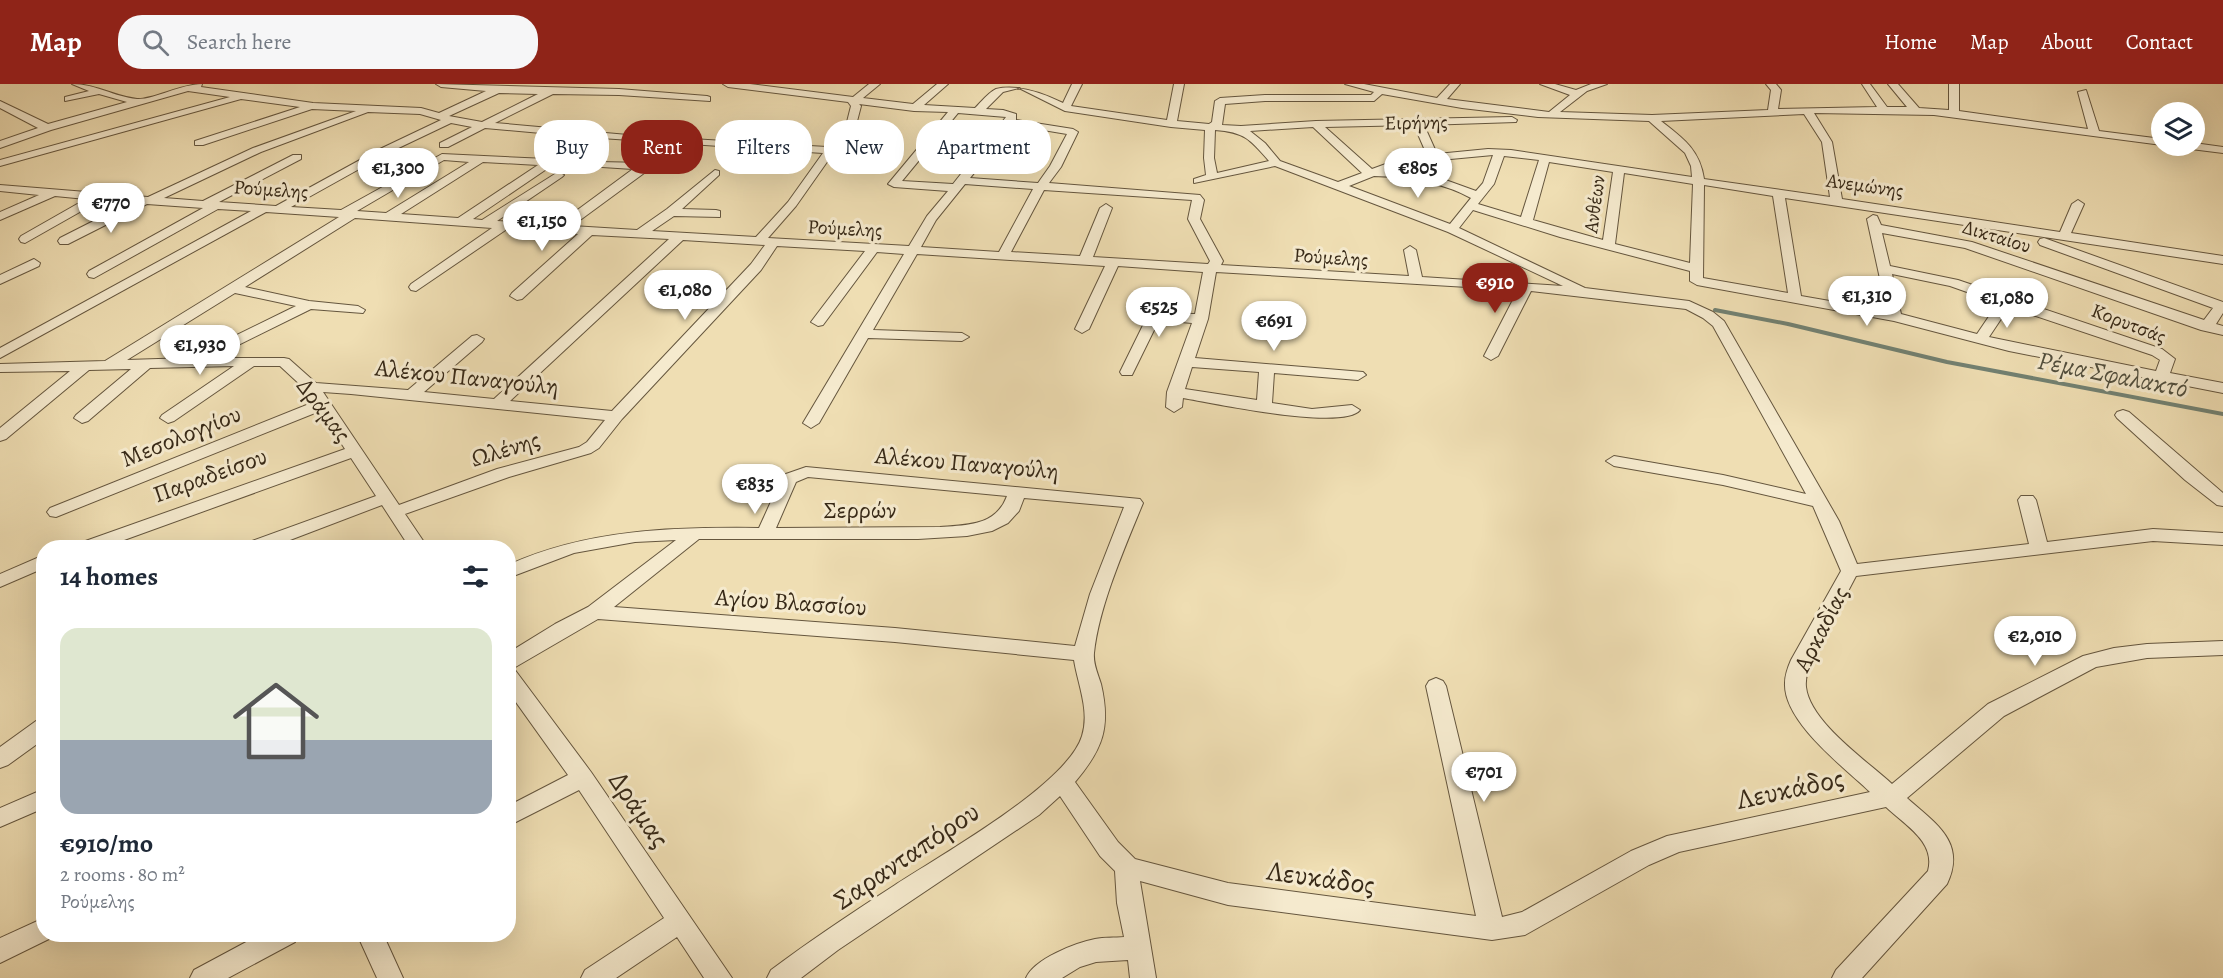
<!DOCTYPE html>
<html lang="en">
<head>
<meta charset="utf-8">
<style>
	body { margin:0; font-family:Alegreya,serif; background:#f6f6f7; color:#1f2937; height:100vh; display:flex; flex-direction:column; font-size:22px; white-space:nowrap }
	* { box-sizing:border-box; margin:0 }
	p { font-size:20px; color:#747a83 }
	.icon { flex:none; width:33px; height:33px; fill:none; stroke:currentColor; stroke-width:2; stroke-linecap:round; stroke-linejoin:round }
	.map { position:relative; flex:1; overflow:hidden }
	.side { position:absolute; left:36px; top:456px; width:480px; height:402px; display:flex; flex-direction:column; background:#fff; border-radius:24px; box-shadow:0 6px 24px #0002 }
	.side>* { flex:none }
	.banner { position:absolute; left:534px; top:36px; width:570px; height:54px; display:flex; gap:12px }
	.tools { position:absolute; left:2151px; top:18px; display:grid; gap:12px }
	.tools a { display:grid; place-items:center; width:54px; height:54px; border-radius:50%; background:#fff; box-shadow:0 6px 24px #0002; font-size:30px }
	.price { position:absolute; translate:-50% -51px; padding:0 14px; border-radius:21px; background:#fff; color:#222; font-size:20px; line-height:39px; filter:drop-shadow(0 2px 3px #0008) }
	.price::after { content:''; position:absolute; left:50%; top:36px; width:18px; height:14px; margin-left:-9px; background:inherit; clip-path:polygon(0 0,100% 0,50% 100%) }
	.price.selected { background:#8f2418; color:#fff }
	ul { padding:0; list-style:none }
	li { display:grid; align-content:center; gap:12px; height:318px; padding:0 24px }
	li span { display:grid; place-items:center; height:186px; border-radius:18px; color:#555 }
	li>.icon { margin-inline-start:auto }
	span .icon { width:108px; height:108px; fill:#fffc; stroke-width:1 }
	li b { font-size:26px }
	h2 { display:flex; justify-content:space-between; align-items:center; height:72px; padding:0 24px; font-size:26px }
	.pill { padding:0 21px; border-radius:24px; background:#fff; box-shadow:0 6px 24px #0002; font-size:21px; line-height:54px }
	.pill.selected { background:#8f2418; color:#fff }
	header { display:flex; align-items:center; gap:36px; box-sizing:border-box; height:84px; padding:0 30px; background:#8f2418; color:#fff }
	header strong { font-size:28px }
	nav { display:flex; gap:33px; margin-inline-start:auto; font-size:21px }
	.search { width:420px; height:54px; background:#f6f6f7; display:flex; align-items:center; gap:15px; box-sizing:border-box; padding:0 21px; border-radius:24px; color:#747a83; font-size:22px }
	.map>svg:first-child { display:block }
</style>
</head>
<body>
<header>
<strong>Map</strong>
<div class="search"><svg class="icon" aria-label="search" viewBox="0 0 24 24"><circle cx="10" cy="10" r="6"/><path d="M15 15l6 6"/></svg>Search here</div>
<nav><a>Home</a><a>Map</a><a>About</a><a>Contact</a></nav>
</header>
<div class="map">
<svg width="2223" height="894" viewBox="0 0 2223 894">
	<rect width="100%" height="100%" fill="#efdeb3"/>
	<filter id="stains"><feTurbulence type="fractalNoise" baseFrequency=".00333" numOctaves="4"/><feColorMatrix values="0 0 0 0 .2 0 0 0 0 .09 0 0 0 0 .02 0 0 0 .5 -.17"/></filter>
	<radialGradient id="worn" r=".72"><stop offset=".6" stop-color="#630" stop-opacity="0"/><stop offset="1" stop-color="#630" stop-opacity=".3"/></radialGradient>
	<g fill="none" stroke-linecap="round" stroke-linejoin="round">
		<!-- stream -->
		<path stroke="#728172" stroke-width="4" d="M1715,226l73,14 159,38 276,52"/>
		<defs>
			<path id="minor" d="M72,0c24,0 43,13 65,15 16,1 44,-15 65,-15l-1,3 112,16 108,5 18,5 47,-22 -45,-4 -5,-3 183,5 88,7 3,1v4l-91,-6 -66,-1 -58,29 144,13 188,11 19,-21 5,-20 -3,-4 -120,-15 -5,-3h27l103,13 16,-13h11l-17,14 50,6 24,-20h11l-24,21 51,3c6,-6 13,-15 21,-19 22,-5 47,4 67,14l9,-19h10l-11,22 96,14 7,-36h10l-7,37 32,3 3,-2 3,-21 5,-3 45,-3h106l3,-3 -29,-8h19l73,14 13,-14h10l-13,15 102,13 21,-17 -30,-11h15l21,6 15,-6h16l-20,7 -27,21 92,3 116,-5 3,-20 -5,-6h10l5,6 -3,19 99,-2 -15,-23h8l17,23h20l-19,-23h10l21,24 30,2v-26h10v27l129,18 -10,-37 8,-2 13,41 63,8v6l-228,-30 -120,-2 18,29 10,57 218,33 12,-28 6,-4 6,4 -13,29 152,23v8l-438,-66 16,98 86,15 -20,-92 6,-4 4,1 4,9 91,17 232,78 9,-12 -173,-63 -2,-3 2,-3 4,-1 179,64v11l-7,11 7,2v9l-22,-5 -236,-82 -83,-15 8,33 68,14 204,69 13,10 -5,14 53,10v10l-214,-42 -115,-30 -197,-36 -7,-4v-10l-130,-34 -87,-27 -14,18 126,60 104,13 24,11 11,9 115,200 18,43 172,-20 -11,-44 3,-4h12l3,4 11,42 106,-13 70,4v12l-70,-4 -297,35 -44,84c-4,9 -7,18 -6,27 4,35 61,74 86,97l96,-80 95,-48 31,-8 33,-4 76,-3v14l-76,3 -51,9 -92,49 -97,82c28,25 60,44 40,86l-85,94h-30l4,-8 92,-99c8,-29 -23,-46 -42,-64l-207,45 -30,13 -124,70 -33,5 -264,-35 -88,-24 16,97h-26l-2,-18 -32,2 -16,5 -18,11h-36c8,-19 49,-35 69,-39 9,-2 20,-1 29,-2l-7,-34 -2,-32 -15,-15 -40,-60 -21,19 -201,135 -37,28h-34l4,-8c40,-30 82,-58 124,-85 44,-29 172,-100 187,-149 8,-25 -4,-51 -8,-76l-179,-18 -297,-23 -86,50 3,1 76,102 141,206h-28l-27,-41 -61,41h-35l4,-8 79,-52 -85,-128 -71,36v-20l60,-31 -60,-84v-38l47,-29 33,-17 88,-67 -41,2 -61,11 -66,25v-13c80,-36 165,-38 251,-37l24,-53 23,-8 334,32 3,4c-18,44 -44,103 -49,150 -1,11 4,21 7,31 10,43 2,65 -26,98l43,60 17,17 93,24 248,33 -50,-230 3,-5 7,-3 7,3 3,5 56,231 20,-5 109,-61 36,-15 203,-44c-25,-24 -87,-70 -85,-109 0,-8 3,-16 6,-23l50,-89 -28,-65 -90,-21 -109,-19 -8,-5 8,-5 109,19 83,19 -93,-168 -10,-8 -17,-9 -155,-18 -33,65 -7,4 -7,-4 34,-66 -302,-18 -8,47 -13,39 168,14 3,3 -8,5 -84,-7 -2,30 40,6 40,-4 8,5c-17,21 -148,-7 -177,-12l-1,9 -8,5 -8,-5 1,-15 25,-69 -33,-3 -27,55h-10l-2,-3 29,-59 46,1 8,-42 -85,-6 -29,63 -7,4 -7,-4 30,-63 -188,-12 -44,76 89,3 7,4 -7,4 -94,-3 -49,85 -8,5 -8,-5 101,-169 -27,-2 -54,73 -5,1 -7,-4 54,-71 -88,-5 -16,24 -139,149 -23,29 -8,5 -82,24 -104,37 23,34h-18l-28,-43 -113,43h-28l3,-4 132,-48 -25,-38 -249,90h-28l3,-4 268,-95 -25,-38 -264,106 -6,-1 -3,-4 3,-4 264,-106 -8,-12 -26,-24h-26l-80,55 -6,2 -8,-5 2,-3 72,-49 -84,2 -62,53 -6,2 -8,-5 2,-3 55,-46 -42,1 -83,69 -6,2v-13l70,-57 -70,1v-8l105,-3 234,-144 -73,-5 -266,146v-10l251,-137 -33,-2 -124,69 -5,-1 -2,-3 2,-3 114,-63 -56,-4 -79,40h-8l-2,-3 2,-3 71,-36 -30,-2 -76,43 -4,-1 -2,-3 2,-3 65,-37 -31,-3 -55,24v-8l39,-17 -39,-4v-6l148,12 105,-49 103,-37 -44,-2 -109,36h-8v-4l105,-34 -59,-8 -241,67v-6l230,-63 -42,-6 -137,39 -51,18v-7l38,-13 -38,-20v-7l48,23 79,-22 -28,-8 -34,7v-4l24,-6zM1019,4l46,23 106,16 34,3 -1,28 2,17 -12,4v4l81,-17 173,66 115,54 -141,-9 -6,-27 -6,-4 -6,4 5,26 -188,-11 2,-4 -23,-42 4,-19 -4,-5 -151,-12 12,-16 17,-35 -5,-3 -57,-9v-6l-13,-4 -17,-1 17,-17zM499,9l39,1 -56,28 -33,-6zM1382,10l80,14 76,9 111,4 36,32 6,13 1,11 -181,-27 -23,-1 -51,5 -13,-29 92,-3 1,-2 -5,-3 -196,4 -75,5 -19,-1 3,-21 40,-3h109zM859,20l55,7 34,1 -60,72 6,3 54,4 -21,25 -18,30 -141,-8 28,-32 38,-54 21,-23 6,-23zM368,28l52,2 21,6 -61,29 -104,57 -57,-4 82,-43v-4h-8l-90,46 -39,-3 97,-46zM958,29l48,4 -53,67 -51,-3zM1804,30l18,28 8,55 -126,-18c-4,-29 -21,-41 -43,-58zM451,39l21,4 -32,16v4h8l37,-19 89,8 -27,23 -105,-5 -101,56 -50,-3 97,-54zM1013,41l54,9 -17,32 -12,17 -68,-5zM1414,41l13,30 -25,3 -30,11 -47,-42zM1313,43l49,46 -24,9 -58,-21 -15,-18 -15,-12zM1215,46c29,2 35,9 54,31l-52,12 -3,-15zM586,53l237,16 -35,49 -32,35 -104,-6 22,-15 46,1v-6l-4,-1 -34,-1 37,-34v-4l-4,-1 -48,39 -30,21 -65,-4 79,-58 2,-2 -6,-3 -49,-1 -2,2 6,3 31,2 -76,56 -60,-4 65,-44 2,-2 -6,-3 -76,48 -9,-1 81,-55zM1493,71l-10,28 -7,8 -36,-13 -50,-8 18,-7zM1504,72l35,4 -18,57 -43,-13 16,-20zM444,76l25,2 -83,51 -29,-2zM483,78l55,3 -80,53 -57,-4zM1549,78l64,10 -10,68 -70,-20zM1624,89l69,11 -3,79 -75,-19zM1374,92c33,1 68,6 97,22l-21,26 -101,-38zM965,100l68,5 -34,63 -78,-5 15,-27zM1704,101l69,11 15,97 -85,-15zM1044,106l148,10 -4,19 22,42 -2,3 -115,-7 19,-49 -6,-4 -6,4 -20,48 -69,-4zM355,134l137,10 -81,56 -2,3 2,3 5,1 91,-62 71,5 -66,59 -2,3 7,4 5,-1 70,-64 77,4 -175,160 -70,-7 58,-50 2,-3 -7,-4 -5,1 -64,54 -92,-7 -27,-24 -5,-1h-72l99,-49 52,4 2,-3 -7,-4 -49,-5 -64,-14zM683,156l82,5 -14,19 -139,147 -102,-10zM1892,190l58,12 48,17 -21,31 -76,-20zM235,209l61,13 -106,52 -63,2zM2009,223l143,48 8,5 -4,11 -167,-34zM1192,283l67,5 -2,28 -72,-11zM323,308l28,2 254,26 -18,22 -8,5 -82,22 -98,36zM808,393l199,19c-11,30 -40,29 -67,31l-164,1 20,-46zM1024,414l100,9 -34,87 -15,52 -180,-18 -281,-21 85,-68h219l49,-3 25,-5 16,-8 11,-12z
				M2194,59l29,4v6l-32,-4 -5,-3h8z
				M34,175l6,4 -1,3 -39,18v-9z
				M2123,326l6,2 94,81v13l-6,-1 -32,-25 -68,-62 -2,-3 2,-3z
				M44,471v13l-44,19v-13z
				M44,635v20l-36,26 -8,3v-21l36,-26z
				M44,705v19l-44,19v-19z
				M44,834v16h10l-1,3 -53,26v-25z
				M261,850h38l-4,8 -67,36h-38l4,-8z
				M357,850h26l20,44h-26z"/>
		</defs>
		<!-- minor casing -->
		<use href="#minor" stroke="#65563e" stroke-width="2"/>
		<!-- minor -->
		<use href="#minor" fill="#f5eace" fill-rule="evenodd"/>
	</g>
	<g text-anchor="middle" stroke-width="6" stroke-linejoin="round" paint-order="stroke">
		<!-- far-street labels -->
		<g font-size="20" fill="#372917" stroke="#f5eace">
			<text transform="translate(1416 38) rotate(-1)" y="7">Ειρήνης</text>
			<text transform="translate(1865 101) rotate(8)" y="7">Ανεμώνης</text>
			<text transform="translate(271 105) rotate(4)" y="7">Ρούμελης</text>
			<text transform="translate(1594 120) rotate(-82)" y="7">Ανθέων</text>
			<text transform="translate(845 144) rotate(3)" y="7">Ρούμελης</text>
			<text transform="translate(1997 152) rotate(17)" y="7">Δικταίου</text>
			<text transform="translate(1331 173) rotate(4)" y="7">Ρούμελης</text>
			<text transform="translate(2129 239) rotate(21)" y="7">Κορυτσάς</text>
		</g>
		<!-- street labels -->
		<g font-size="24" fill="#372917" stroke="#f5eace">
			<text transform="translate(467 293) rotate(6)" y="8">Αλέκου Παναγούλη</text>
			<text transform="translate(324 326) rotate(53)" y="8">Δράμας</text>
			<text transform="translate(181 352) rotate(-22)" y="8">Μεσολογγίου</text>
			<text transform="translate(505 365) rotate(-17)" y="8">Ωλένης</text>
			<text transform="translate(967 379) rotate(5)" y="8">Αλέκου Παναγούλη</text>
			<text transform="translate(210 391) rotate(-20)" y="8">Παραδείσου</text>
			<text x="860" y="434">Σερρών</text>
			<text transform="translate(791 518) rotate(4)" y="8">Αγίου Βλασσίου</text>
			<text transform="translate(1821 545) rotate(-63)" y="8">Αρκαδίας</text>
		</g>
		<!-- water labels -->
		<g font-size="26" font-style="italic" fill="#504e3d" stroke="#f5eace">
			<text transform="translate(2113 290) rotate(11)" y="9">Ρέμα Σφαλακτό</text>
		</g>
		<!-- near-street labels -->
		<g font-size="28" fill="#372917" stroke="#f5eace">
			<text transform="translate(1790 704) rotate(-12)" y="10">Λευκάδος</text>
			<text transform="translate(640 725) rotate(56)" y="10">Δράμας</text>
			<text transform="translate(906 771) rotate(-34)" y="10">Σαρανταπόρου</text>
			<text transform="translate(1321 793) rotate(8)" y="10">Λευκάδος</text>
		</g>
	</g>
	<rect width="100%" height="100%" filter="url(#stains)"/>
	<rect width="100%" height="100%" fill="url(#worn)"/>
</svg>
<div class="tools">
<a><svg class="icon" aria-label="layers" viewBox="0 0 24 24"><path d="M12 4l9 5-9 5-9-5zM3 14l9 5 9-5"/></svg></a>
</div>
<b class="price" style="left:398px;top:115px">€1,300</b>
<b class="price" style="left:1418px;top:115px">€805</b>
<b class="price" style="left:111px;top:150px">€770</b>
<b class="price" style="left:542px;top:168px">€1,150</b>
<b class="price selected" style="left:1495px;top:230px">€910</b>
<b class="price" style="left:685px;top:237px">€1,080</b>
<b class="price" style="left:1867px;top:243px">€1,310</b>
<b class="price" style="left:2007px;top:245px">€1,080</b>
<b class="price" style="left:1159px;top:254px">€525</b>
<b class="price" style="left:1274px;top:268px">€691</b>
<b class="price" style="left:200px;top:292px">€1,930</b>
<b class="price" style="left:755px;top:431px">€835</b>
<b class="price" style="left:2035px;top:583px">€2,010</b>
<b class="price" style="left:1484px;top:719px">€701</b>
<div class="banner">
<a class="pill">Buy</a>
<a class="pill selected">Rent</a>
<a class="pill">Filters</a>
<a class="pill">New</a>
<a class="pill">Apartment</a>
</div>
<section class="side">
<h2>14 homes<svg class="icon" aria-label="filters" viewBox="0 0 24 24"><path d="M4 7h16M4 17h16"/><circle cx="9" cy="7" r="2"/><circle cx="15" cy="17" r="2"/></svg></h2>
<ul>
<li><span style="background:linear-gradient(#dfe7d0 60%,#9aa5b1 0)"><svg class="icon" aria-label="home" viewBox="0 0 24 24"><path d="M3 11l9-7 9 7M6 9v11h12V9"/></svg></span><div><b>€910/mo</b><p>2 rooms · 80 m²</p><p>Ρούμελης</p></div></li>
</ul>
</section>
</div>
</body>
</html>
